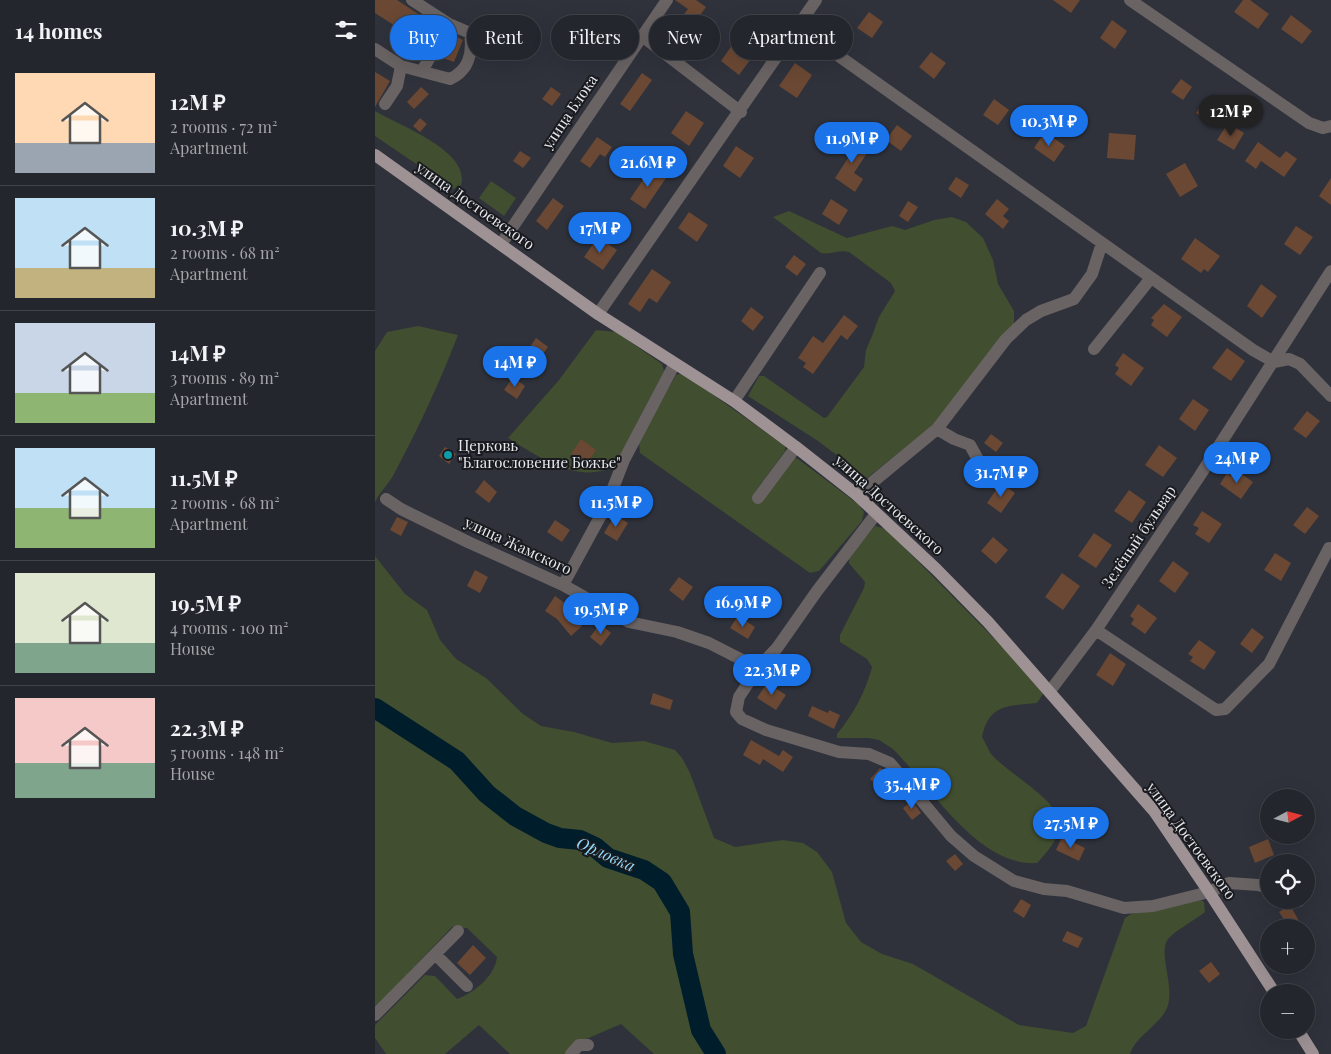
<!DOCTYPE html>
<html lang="en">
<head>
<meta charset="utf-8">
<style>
	body { margin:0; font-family:"Playfair Display",serif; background:#2b2e34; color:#f1f3f6; height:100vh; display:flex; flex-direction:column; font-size:19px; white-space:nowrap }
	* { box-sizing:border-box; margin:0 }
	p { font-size:16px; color:#a3a5a9 }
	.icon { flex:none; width:28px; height:28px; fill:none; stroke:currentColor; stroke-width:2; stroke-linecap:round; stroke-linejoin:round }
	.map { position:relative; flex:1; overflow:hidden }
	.drawer { display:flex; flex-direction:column; background:#23262c; width:375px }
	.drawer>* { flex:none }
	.banner { position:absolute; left:15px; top:15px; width:475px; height:45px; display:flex; gap:10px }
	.needle { width:32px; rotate:83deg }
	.buttons { position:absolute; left:885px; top:789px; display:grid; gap:10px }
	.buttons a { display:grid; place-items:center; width:55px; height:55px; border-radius:50%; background:#23262c; box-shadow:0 5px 20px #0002,0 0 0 1px #404348; font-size:25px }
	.price { position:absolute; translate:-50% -42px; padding:0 11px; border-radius:18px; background:#1a73e8; color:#fff; font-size:16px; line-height:32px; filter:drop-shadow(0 1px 2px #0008) }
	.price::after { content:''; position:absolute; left:50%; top:30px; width:15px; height:11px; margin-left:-8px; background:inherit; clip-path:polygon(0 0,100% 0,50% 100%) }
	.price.active { background:#222; color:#fff }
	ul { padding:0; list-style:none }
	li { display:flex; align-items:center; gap:15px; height:125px; padding:0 15px }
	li+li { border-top:1px solid #404348 }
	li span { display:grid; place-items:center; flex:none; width:140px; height:100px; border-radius:0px; color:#555 }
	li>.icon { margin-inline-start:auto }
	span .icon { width:60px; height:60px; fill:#fffc; stroke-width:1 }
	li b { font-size:21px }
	h2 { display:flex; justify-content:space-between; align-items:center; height:60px; padding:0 15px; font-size:21px }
	.pill { padding:0 18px; border-radius:22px; background:#23262c; box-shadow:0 5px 20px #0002,0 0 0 1px #404348; font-size:18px; line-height:45px }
	.pill.active { background:#1a73e8; color:#fff }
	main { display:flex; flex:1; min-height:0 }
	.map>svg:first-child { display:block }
</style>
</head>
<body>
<main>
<section class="drawer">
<h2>14 homes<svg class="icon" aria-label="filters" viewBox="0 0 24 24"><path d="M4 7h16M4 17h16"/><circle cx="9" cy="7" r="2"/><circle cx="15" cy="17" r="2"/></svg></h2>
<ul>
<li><span style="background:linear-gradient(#ffd9b3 70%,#9aa5b1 0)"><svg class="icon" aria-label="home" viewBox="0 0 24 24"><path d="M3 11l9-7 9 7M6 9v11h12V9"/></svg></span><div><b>12M ₽</b><p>2 rooms · 72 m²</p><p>Apartment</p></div></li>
<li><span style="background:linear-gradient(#bfe0f5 70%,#c2b280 0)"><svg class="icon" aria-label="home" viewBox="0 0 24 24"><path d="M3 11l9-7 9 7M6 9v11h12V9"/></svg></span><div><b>10.3M ₽</b><p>2 rooms · 68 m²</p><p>Apartment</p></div></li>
<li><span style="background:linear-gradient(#c9d6e8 70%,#8fb573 0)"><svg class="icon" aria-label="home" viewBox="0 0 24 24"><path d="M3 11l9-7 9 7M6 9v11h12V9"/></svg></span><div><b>14M ₽</b><p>3 rooms · 89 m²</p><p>Apartment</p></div></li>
<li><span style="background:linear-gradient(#bfe0f5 60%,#8fb573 0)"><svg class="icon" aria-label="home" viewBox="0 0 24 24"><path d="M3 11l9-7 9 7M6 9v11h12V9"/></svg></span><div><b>11.5M ₽</b><p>2 rooms · 68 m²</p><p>Apartment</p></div></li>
<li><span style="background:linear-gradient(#dfe7d0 70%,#7fa58c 0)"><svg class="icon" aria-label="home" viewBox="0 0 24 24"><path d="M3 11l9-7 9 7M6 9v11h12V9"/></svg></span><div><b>19.5M ₽</b><p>4 rooms · 100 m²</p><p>House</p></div></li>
<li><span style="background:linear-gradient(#f6c9c9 65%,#7fa58c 0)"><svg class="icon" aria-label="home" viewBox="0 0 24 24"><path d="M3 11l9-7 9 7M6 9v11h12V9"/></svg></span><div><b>22.3M ₽</b><p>5 rooms · 148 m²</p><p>House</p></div></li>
</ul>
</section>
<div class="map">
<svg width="956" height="1054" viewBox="0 0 956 1054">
	<rect width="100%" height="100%" fill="#2f323b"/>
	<!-- green -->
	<path fill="#414e2f" d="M0,111c23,14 96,40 86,74l-8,4 -78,-53z
		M116,181l25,17 -12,18 -25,-18z
		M414,211l58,27 45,-12 13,4 29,-10 18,-3 14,5 17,16 10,22 5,24 16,27v14l-79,99 -68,54 -49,-37 -70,-45 11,-20h5l60,42 3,-1 37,-50 2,-17 6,-14 7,-19 16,-26 -4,-8 -42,-31c-10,-3 -18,3 -28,1l-48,-36z
		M43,326l40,9c-18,47 -40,94 -64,139 -5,10 -14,17 -19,28v-151l12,-19z
		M221,330l20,2 46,32 2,7 -50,96c-38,17 -75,-10 -106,-29l51,-58z
		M305,374l5,1 100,71v5l-30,41 40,-34 3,1 60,45 6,8 -2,9 -43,50 -9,2 -170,-120 -1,-9 3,-8 34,-61z
		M500,526l11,3 144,146 13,19 -6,9c-29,3 -48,1 -55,34 3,5 6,12 9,17 14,17 70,48 69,70 0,13 -14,30 -23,39 -59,4 -107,-77 -144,-114l-14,-9 -10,-2h-32v-4c17,-21 28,-41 35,-67l-5,-8 -27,-17v-7l24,-47 1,-6 -16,-19v-6z
		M0,556l30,38 22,16 13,30 16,19 30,19 37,36 18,12 33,6 38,11 32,-2 31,9 7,8 8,15 24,65 21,9 48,-7 20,3 14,9 15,20 14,51 15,19 21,12 31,10 106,61 54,8 13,-7 39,-108 6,-4 70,-14 3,2 1,10c-11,9 -28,17 -37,27 -11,14 9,51 -2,71 -9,17 -30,26 -36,44h-476l-33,-30 -44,19 -12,11h-55l-31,-29 -34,29h-59l-11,-16v-13l50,-50 10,1 22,23c17,-6 38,-23 40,-42l-30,-29 -15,-1 -77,81z"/>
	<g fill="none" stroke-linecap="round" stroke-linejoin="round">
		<!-- river -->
		<path stroke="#001d2b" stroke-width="20" d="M0,708l82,53 30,33 28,22 31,17 14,5 20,2 15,7 13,11 36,12 18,12 18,30 3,42 18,76 15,24"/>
	</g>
	<!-- building -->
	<path fill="#6a4833" d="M0,0h22l35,23 -12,19 -45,-29z
		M300,0h21l10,7 -16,22 -11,-8 9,-12z
		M678,0h27l-9,13z
		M868,0h7l19,14 -11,15 -24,-17z
		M494,12l14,10 -11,16 -15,-10z
		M916,15l21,16 -10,13 -21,-15z
		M737,20l15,11 -12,18 -15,-11z
		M77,34l11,6 -9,22 -11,-4z
		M362,38l19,14 -17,23 -18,-14z
		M556,52l15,11 -12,16 -15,-12z
		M420,63l17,12 -15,23 -18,-12z
		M0,72l15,9 -15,26z
		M267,73l10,7 -22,31 -10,-7z
		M806,79l11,8 -9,13 -12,-8z
		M46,87l8,7 -15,15 -7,-7z
		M176,87l10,7 -9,12 -10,-7z
		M619,99l15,11 -11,15 -15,-10z
		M831,99l11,9 -9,13 -12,-8z
		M311,111l18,12 -15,23 -18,-13z
		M45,118l7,6 -7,8 -7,-6z
		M853,123l16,10 -10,17 -17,-10z
		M522,125l15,11 -11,15 -15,-11z
		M670,132l20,14 -11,16 -20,-14z
		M734,133l27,2 -2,25 -27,-2z
		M222,137l15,10 -7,10 -5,-3 -10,14 -10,-7z
		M474,137l20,13 -15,23 9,6 -8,13 -20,-14 15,-23 -9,-6z
		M883,142l22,16 6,-7 11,8 -13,18 -23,-16 -5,8 -11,-8z
		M361,146l18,12 -14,20 -17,-12z
		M145,151l11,7 -8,10 -10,-7z
		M810,163l13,23 -18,11 -14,-23z
		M276,168l15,10 -21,31 -15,-10z
		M581,177l13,8 -8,13 -13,-9z
		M956,178v27l-12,-9z
		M178,198l11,8 -17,24 -11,-9z
		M456,199l17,11 -9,15 -17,-11z
		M622,199l12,10 -6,7 6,5 -6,8 -18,-15z
		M533,201l10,6 -10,15 -9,-6z
		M314,212l19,13 -11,17 -19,-14z
		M921,226l17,11 -13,18 -16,-11z
		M223,237l19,13 -14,20 -19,-13z
		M820,238l25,18 -12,16 -4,-3 -3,4 -20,-14z
		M419,255l12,9 -9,12 -12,-9z
		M277,269l19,13 -14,21 -8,-5 -9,14 -12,-8z
		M886,284l16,12 -15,22 -15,-12z
		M789,304l18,13 -15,20 -16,-12 3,-5 -3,-2z
		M376,307l13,10 -11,14 -12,-10z
		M469,315l14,11 -11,14 -6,-5 -28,39 -10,-7 3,-4 -8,-5 15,-22 10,7z
		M161,338l12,9 -9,12 -11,-9z
		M852,348l18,13 -14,20 -19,-13z
		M748,353l21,15 -13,18 -16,-12 4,-6 -4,-3z
		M138,377l12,9 -8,13 -13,-9z
		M818,399l16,11 -14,21 -16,-12z
		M932,411l13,10 -14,17 -13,-9z
		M616,434l12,9 -7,9 -12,-9z
		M206,439l15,11 -10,15 -15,-11z
		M784,445l18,13 -14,19 -18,-12z
		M70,447l11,7 -7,10 -10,-8z
		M861,470l17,12 -12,17 -21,-15 7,-11 4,3z
		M109,480l13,12 -8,11 -14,-11z
		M626,483l14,10 -14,20 -14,-10z
		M754,490l17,12 -14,21 -18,-12z
		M932,507l12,9 -14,18 -12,-9z
		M827,511l20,13 -13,19 -14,-9 4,-6 -6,-3z
		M240,515l13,8 -11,18 -13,-8z
		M22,517l11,5 -7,14 -11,-6z
		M180,520l15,10 -8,12 -15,-10z
		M719,533l18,12 -16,23 -18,-12z
		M618,537l15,13 -12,14 -15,-13z
		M900,553l16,10 -10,18 -17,-11z
		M798,561l16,12 -14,20 -16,-12z
		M100,570l13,7 -8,16 -13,-7z
		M687,573l18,13 -17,24 -18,-13z
		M304,577l14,10 -10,14 -14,-11z
		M180,596l11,8 -1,2 17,20 -11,10 -14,-17 -12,-8z
		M763,604l19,14 -12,16 -14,-10 3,-5 -4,-3z
		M363,616l17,11 -7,12 -18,-11z
		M225,624l11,9 -10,13 -11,-9z
		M877,628l12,9 -12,16 -12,-9z
		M824,640l17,12 -12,18 -14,-9 3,-4 -5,-3z
		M735,653l16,11 -13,22 -17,-11z
		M392,683l19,12 -10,15 -19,-12z
		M278,693l20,7 -3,10 -20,-6z
		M437,706l16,7 1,-3 11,5 -6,14 -26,-13z
		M376,740l28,16 4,-6 10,7 -10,15 -20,-13 -3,6 -17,-10z
		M505,768l8,6 -10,12 -8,-7z
		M537,801l9,12 -9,7 -9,-12z
		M687,837l23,11 -6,13 -23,-11z
		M893,839l6,16 -19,8 -6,-16z
		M580,854l8,10 -8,7 -9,-10z
		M646,899l10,6 -7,13 -11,-7z
		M915,905l9,16 -10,6 -10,-15z
		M692,931l16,7 -5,10 -16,-7z
		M98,945l13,13 -16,17 -13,-12z
		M836,962l9,12 -11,9 -10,-12z"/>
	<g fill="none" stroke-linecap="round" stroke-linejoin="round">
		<!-- minor -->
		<path stroke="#696364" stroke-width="12" d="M755,0l179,123 14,5 8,-2
			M423,27l455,323 21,12 15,-3 11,5 31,32
			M267,36l99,76
			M0,49l26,17 49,13c19,-9 23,-25 20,-46l-21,-9 -37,-24
			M47,71l27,-47
			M10,104l12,-18 4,-20
			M126,244l166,-244
			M223,314l218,-314
			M719,349l57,-71
			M359,401l86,-128
			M562,429l17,10 16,6 11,20
			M482,495l80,-66 69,-90 20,-19 15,-9 33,-12 18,-25 10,-31
			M383,498l38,-51
			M11,499l15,10 67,33 95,43 66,37 48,10 32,11 49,25 -19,29 -3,15 6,7 24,11 73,22 30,2 21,9 61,73 23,20 40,25 30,8 23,2 57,17 29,-2 56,-14 20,-9 29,2 11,3
			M188,585l43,-79 18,-46 50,-95
			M721,630l120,80 9,-1 44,-45 60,-116
			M383,668l19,-20 40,-57 59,-77
			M675,691l46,-61 103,-153 132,-206
			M922,900l2,1
			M60,954l32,32
			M0,1015l83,-84
			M196,1054l8,-9h9"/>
		<!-- major -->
		<path stroke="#9e9295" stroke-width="12" d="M0,155l223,159 136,87 62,46 61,48 79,74 52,53 166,189 55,81 65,100
			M923,1030l15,24"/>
	</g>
	<!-- markers -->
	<circle fill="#0f9aa8" stroke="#191a1e" stroke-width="2" cx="73" cy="455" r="5"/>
	<g text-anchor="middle" stroke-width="4" stroke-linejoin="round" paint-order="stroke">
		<!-- street labels -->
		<g font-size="15" fill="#e6e8ee" stroke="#191a1e">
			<text transform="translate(195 112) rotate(-56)" y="5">улица Блока</text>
			<text transform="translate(100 206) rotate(35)" y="5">улица Достоевского</text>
			<text transform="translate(514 505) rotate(42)" y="5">улица Достоевского</text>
			<text transform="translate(764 537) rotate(-56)" y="5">Зелёный бульвар</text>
			<text transform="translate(143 546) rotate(25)" y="5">улица Жамского</text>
			<text transform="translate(816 841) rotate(54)" y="5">улица Достоевского</text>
		</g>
		<!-- poi labels -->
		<g font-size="15" fill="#e6e8ee" stroke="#191a1e" text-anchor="start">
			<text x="83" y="451">Церковь<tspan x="83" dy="17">"Благословение Божье"</tspan></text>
		</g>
		<!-- water labels -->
		<g font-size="16" font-style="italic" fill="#91dbfd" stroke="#191a1e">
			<text transform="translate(231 854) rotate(24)" y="6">Орловка</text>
		</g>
	</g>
</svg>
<div class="buttons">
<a><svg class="needle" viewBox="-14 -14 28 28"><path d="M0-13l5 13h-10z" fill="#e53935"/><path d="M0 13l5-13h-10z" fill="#a3a5a9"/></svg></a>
<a><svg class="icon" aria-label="locate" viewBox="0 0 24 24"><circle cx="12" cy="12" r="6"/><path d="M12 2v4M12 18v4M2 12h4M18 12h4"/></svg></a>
<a>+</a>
<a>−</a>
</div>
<b class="price active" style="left:856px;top:137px">12M ₽</b>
<b class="price" style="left:674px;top:147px">10.3M ₽</b>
<b class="price" style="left:477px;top:164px">11.9M ₽</b>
<b class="price" style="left:273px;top:188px">21.6M ₽</b>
<b class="price" style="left:225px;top:254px">17M ₽</b>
<b class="price" style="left:140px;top:388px">14M ₽</b>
<b class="price" style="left:862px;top:484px">24M ₽</b>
<b class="price" style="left:626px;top:498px">31.7M ₽</b>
<b class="price" style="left:241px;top:528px">11.5M ₽</b>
<b class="price" style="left:368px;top:628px">16.9M ₽</b>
<b class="price" style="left:226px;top:635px">19.5M ₽</b>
<b class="price" style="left:397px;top:696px">22.3M ₽</b>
<b class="price" style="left:537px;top:810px">35.4M ₽</b>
<b class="price" style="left:696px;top:849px">27.5M ₽</b>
<div class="banner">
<a class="pill active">Buy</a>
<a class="pill">Rent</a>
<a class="pill">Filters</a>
<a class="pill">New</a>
<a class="pill">Apartment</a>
</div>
</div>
</main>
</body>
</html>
